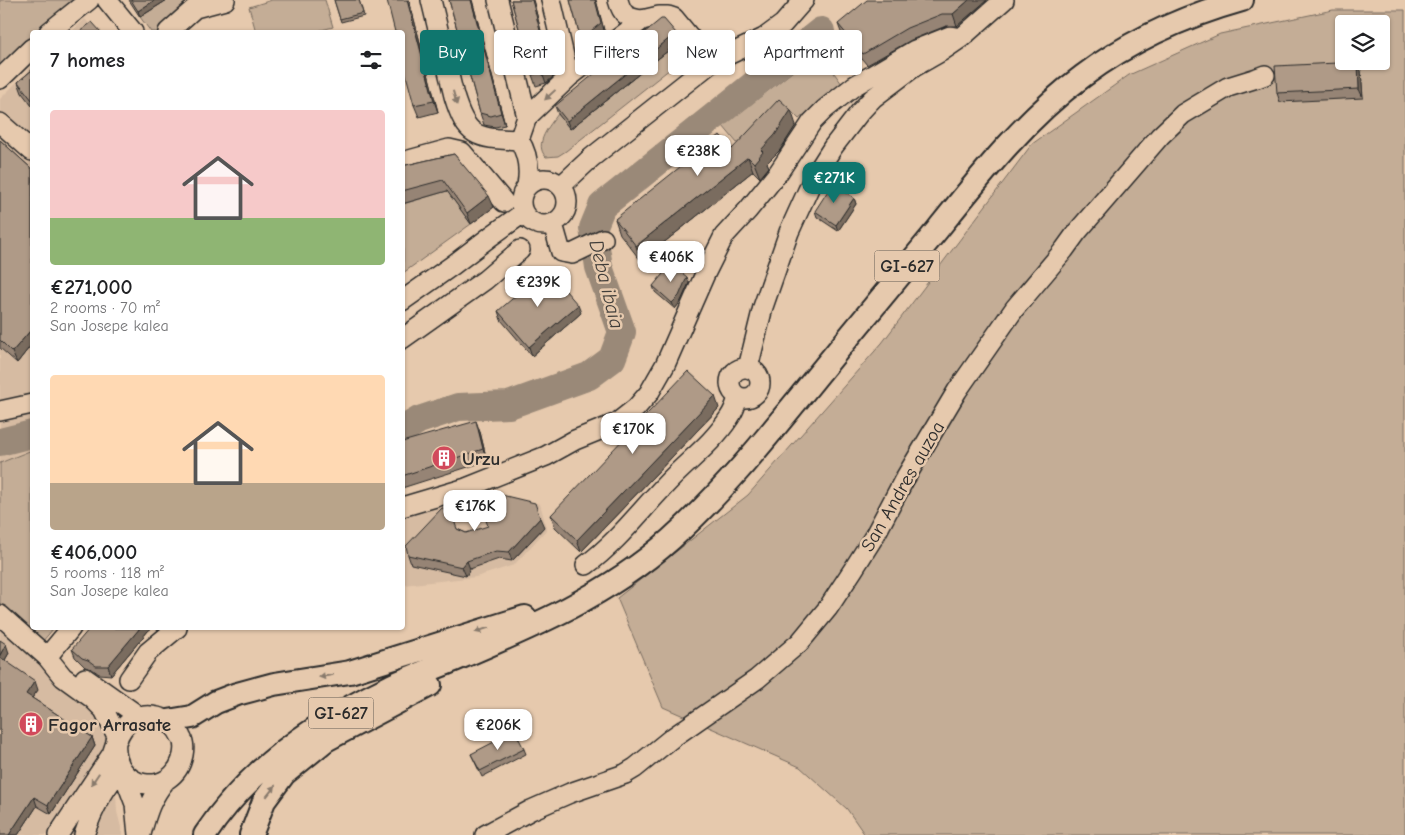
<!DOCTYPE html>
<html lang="en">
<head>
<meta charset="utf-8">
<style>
	body { margin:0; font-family:"Comic Neue",sans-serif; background:#f2f2f2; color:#202124; height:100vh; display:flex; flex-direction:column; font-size:19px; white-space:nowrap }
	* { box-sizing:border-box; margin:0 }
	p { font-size:16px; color:#757577 }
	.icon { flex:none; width:28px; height:28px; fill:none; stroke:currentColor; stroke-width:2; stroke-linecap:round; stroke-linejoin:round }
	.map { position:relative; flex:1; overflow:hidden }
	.details { position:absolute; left:30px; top:30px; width:375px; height:600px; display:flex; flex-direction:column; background:#fff; border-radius:5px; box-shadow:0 1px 4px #0004 }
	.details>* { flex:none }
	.top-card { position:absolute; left:420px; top:30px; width:475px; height:45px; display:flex; gap:10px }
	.fabs { position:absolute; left:1335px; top:15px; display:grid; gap:10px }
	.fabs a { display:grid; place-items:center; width:55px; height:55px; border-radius:5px; background:#fff; box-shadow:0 1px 4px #0004; font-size:25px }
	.price { position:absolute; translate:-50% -42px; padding:0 11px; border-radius:10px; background:#fff; color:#222; font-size:16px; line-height:32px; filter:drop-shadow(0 1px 2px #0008) }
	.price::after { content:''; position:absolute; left:50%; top:30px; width:15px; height:11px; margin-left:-8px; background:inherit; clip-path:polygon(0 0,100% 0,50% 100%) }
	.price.current { background:#0f766e; color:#fff }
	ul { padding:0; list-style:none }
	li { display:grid; align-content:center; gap:10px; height:265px; padding:0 20px }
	li span { display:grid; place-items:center; height:155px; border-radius:5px; color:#555 }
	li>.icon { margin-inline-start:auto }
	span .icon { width:90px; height:90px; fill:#fffc; stroke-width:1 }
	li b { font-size:21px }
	h2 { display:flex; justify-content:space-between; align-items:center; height:60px; padding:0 20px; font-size:21px }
	.chip { padding:0 18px; border-radius:5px; background:#fff; box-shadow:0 1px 4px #0004; font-size:18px; line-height:45px }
	.chip.current { background:#0f766e; color:#fff }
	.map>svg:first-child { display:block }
</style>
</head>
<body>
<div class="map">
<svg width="1405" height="835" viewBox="0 0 1405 835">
	<rect width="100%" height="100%" fill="#e6c9ad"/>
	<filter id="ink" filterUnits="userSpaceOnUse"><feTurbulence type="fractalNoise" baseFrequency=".02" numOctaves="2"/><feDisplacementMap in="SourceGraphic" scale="10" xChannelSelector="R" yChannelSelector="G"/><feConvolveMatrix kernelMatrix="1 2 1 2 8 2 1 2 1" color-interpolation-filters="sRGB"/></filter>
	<g filter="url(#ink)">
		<!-- built -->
		<path fill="#d6bba2" d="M85,19l11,13h-25z
			M32,67v383l-32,13v-364z
			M486,492l54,12 7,25 -33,36 -38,12 -73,8 -1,-67z
			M0,603l111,103 6,106 6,23h-123z"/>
		<!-- green -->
		<path fill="#c4ad96" stroke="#786c60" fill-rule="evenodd" d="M0,0h74l-36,32h-6v6l-32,29z
			M167,0h30l-39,32h-7l-11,-15z
			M272,0h53l8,27 -19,5h-58l-7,-25z
			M1333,10h72v825h-540l-18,-26 -47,-42 -137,-60 -46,-109 131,-103 134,-152 150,-199 97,-69 91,-41zM1344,24h37v37h-37z
			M833,40l16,20 -17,10 10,14 -43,35 -12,-12 -45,42 -19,-23z
			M679,42l1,19 -114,90 -8,5 -12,1c-13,-13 4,-32 12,-43l12,15z
			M447,191l24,33 -68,49v-69z
			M32,450v178h22l-12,14 -42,-39v-140z"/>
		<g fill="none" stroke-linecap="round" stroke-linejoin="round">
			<!-- river -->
			<path stroke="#9a8978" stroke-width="28" d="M402,430l17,-10 39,-13 51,-2 80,-29 23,-17 10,-27 -23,-65 -6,-39 9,-22 219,-175
				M0,442l32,-8"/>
			<defs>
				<path id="minor" d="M107,0l26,32
					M431,0l23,96c13,43 23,42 65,44
					M498,0l29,117
					M551,0l18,77
					M618,0c4,15 9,18 24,20
					M49,32l40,-32
					M168,32l27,-24 30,-8
					M0,79l32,-31
					M0,123l32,28
					M519,140l8,-23 42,-40 73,-57 17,-4h9l6,2 37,45
					M519,140c9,14 11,29 8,46
					M402,162l47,-13 13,3 42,50
					M521 202a23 23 0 1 1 46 0a23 23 0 1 1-46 0Z
					M561,186l30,-28 120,-95 53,-25 19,-14 21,-24
					M553,224l8,28 11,2 31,-15
					M402,301l51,-36 38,-29 32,-23
					M402,339l83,-59 35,-30
					M730 383a15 15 0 1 1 30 0a15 15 0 1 1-30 0Z
					M748,368l15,-61 26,-75 25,-55 19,-30 27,-35 13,-14 41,-31 28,-16 19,-13 43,-38
					M0,411l32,-7
					M402,507l64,-19 80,-32 29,-16 42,-17 19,-15 13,-15 16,-28 40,-91 19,-38 24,-26 30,-37 34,-51 13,-13 29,-23 61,-36 35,-14 11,2
					M586,565c32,-23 59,-60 87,-88 19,-19 41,-36 56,-59 5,-7 7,-13 9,-21
					M0,615l47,42 16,20 29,21 12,12 14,28
					M47,657l24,-29
					M85,678l55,39
					M129,679l19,-27 29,-24
					M123,772l12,32 3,31
					M141,834c6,-22 10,-36 25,-54
					M58,835l54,-81c4,-11 6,-22 15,-30 18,-16 45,-7 54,13 3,5 3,13 2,18 -9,44 -72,37 -67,-14
					M84,835c8,-24 19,-47 38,-66
					M485,835l46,-25 39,-17 55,-19 10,-6 37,-30 85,-59 43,-37 28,-34 25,-38 22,-35 29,-55 53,-89 58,-83 49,-58 13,-18 83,-96 23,-22 45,-27 29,-9 8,-3"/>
				<path id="major" d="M168,721l24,-4 24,-15 21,-8 37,-10 76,-12 175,-55
					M205,835c44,-67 113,-114 184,-148 20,-10 42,-17 63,-26 78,-33 155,-65 219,-122 51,-46 94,-99 137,-152 43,-53 87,-106 130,-158 44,-55 88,-111 145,-153 48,-36 102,-60 159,-76
					M251,835l13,-34 20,-27 42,-34 104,-55"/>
			</defs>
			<!-- minor casing -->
			<use href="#minor" stroke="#2b2b2b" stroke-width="22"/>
			<!-- major casing -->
			<use href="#major" stroke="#2b2b2b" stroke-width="26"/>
			<!-- minor -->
			<use href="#minor" stroke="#e6c9ad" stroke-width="19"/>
			<!-- major -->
			<use href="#major" stroke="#e6c9ad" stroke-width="22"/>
		</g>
		<!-- wall -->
		<path fill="#968474" stroke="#2b2b2b" d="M129,0h38l-27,17z
			M334,0h25l5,16 -23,6z
			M409,0l29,112 -19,5 -5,-12z
			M449,0h23l33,125 -10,2 -11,-2 -4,-12z
			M511,0h22l20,77 -7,6 -10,3 -4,-11z
			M570,0h26l9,34 -15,12 -5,2 -5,-12z
			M987,0l-30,26h-11l-35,14 -44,25 -25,-30 -4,-11z
			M679,42l-109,87 -12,-15 -3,-8z
			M32,70v36l-10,-13 -4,-11z
			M1361,71l2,27 -83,4 -3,-9z
			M796,125l-16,25 -13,13 2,4 -9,11 -7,-7 -112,90 -21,-27 -5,-15 117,-70z
			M0,140l32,29v175l-15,19 -17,-15z
			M454,154l40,53 -23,17 -24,-33 -45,13v-38z
			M854,198l2,6 -18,27 -21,-14 -2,-6z
			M689,283l-8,18 -6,8 -20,-17 -2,-6z
			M498,311l83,2 -49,43 -31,-36z
			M719,408l-138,144 -26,-25 -4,-12z
			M480,432l7,29 -85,27v-46z
			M544,527l-32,34 -13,-2 -29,10 -4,7 -55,-12 -3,-9 49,-26 9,4z
			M148,631l-37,44 -12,-1 -7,-5 -7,-2 -10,-10 -3,-8z
			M0,640l9,13 -4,7 33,30 -6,8 60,39 3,9 -44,68 -14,-8 -19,29h-18z
			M524,749l2,5 -44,23 -11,-23z"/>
		<!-- shaded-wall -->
		<path fill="#7a6c5e" stroke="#2b2b2b" d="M155,0h12l-27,17 -2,-6z
			M407,0h2l29,112 -4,-11z
			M471,0h1l33,125 -4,-12z
			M532,0h1l20,77 -7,6 -4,-11z
			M595,0h1l9,34 -15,12 -4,-11z
			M969,0h18l-30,26 -4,-12z
			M676,33l3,9 -109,87 -3,-8z
			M1358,62l3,9 2,27 -4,-9z
			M791,110l5,15 -16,25 -13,13 2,4 -9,11 -6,-15 7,-13z
			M748,157l5,14 -112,90 -5,-15z
			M489,196l5,11 -23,17 -4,-11z
			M854,198l2,6 -18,27 -2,-6z
			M687,277l2,6 -8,18 -6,8 -3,-6z
			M578,305l3,8 -49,43 -3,-9z
			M30,331l2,6v7l-15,19 -5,-11z
			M715,396l4,12 -138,144 -4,-12z
			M476,421l4,11 7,29 -4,-12z
			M540,518l4,9 -32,34 -3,-9z
			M467,561l3,8 -4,7 -4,-9z
			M140,628h12l-4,3 -37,44 -3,-9z
			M6,644l3,9 -7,12 -2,-6v-4z
			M35,681l3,9 -9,12 -3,-8z
			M92,737l3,9 -44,68 -3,-9z
			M34,797l3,9 -19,29h-9z"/>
		<!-- building -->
		<path fill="#af9a87" stroke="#2b2b2b" d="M131,0h24l-17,11z
			M334,0h25l4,13 -23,6z
			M387,0h20l27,101 -20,4 -12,-45v-28h-7z
			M449,0h22l30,113 -10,3 -11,-3z
			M511,0h21l17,65 -7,7 -10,3z
			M570,0h25l6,23 -15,12 -6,1z
			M867,0h102l-16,14h-11l-35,14 -44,26 -25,-30z
			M661,19h3l12,14 -109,88 -12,-15z
			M92,22l9,10h-22z
			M1358,62l1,27 -82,4 -2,-27z
			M32,70v30l-14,-18z
			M779,99l12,11 -16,25 -14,15 2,2 -9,11 -6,-6 -112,89 -21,-27 105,-84 12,14z
			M0,140l32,29v164l-2,-2 -18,21 -12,-12z
			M454,154l35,42 -22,17 -24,-33 -41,11v-25z
			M833,183l21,15 -18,27 -21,-14z
			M671,264l16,13 -8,19 -7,7 -19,-17z
			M547,269l31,36 -49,42 -31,-36z
			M688,371l27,25 -138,144 -26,-25z
			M476,421l7,28 -81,27v-34z
			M489,492l46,11 5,15 -31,34 -13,-1 -29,10 -5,6 -54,-12 -2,-9 36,-38 8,1 7,20 9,4 22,-7 -8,-23z
			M90,628h50l-32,38h-12l-8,-6 -6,-2 -10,-9z
			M0,640l6,4 -6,11z
			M0,657l35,24 -9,13 66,43 -44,68 -14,-8 -25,38h-9z
			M515,731l9,18 -44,22 -9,-17z"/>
		<!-- one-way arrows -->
		<defs><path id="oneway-solid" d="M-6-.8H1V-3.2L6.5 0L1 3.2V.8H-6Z" transform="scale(1.25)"/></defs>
		<g fill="#887a6c">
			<use href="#oneway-solid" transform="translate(550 95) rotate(137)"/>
			<use href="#oneway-solid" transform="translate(455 98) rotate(74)"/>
			<use href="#oneway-solid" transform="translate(482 630) rotate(161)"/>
			<use href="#oneway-solid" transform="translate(326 676) rotate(171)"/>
			<use href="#oneway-solid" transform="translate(95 779) rotate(124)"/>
			<use href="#oneway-solid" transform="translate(271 791) rotate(-52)"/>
		</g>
	</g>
	<!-- icons -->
	<defs>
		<symbol id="building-disc" viewBox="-11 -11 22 22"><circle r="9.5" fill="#d1495b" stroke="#e6c9ad"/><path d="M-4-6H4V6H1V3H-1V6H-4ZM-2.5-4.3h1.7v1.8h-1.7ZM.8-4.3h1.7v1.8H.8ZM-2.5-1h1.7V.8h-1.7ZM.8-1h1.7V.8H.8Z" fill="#fff"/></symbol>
	</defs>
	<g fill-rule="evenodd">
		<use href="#building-disc" x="430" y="444" width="28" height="28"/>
		<use href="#building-disc" x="17" y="710" width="28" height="28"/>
	</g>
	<g text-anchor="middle" stroke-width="5" stroke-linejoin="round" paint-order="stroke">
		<!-- shield labels -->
		<g fill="#e6c9ad" stroke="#635a52" stroke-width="1">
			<rect x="874.5" y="250.5" width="65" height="31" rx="4"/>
			<rect x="308.5" y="697.5" width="65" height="31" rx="4"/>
		</g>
		<g font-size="18" font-weight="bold" fill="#2b2b2b">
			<text x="907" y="272">GI-627</text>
			<text x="341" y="719">GI-627</text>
		</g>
		<!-- poi labels -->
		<g font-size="19" font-weight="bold" fill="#2b2b2b" stroke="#e6c9ad" text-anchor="start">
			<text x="462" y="465">Urzu</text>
			<text x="48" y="731">Fagor Arrasate</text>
		</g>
		<!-- street labels -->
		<g font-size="19" fill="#2b2b2b" stroke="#e6c9ad">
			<text transform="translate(902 486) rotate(-60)" y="7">San Andres auzoa</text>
		</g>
		<!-- water labels -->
		<g font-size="20" font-style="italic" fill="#413e3a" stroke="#e6c9ad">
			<text transform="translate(607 284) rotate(76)" y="7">Deba ibaia</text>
		</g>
	</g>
</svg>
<div class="fabs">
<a><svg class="icon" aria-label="layers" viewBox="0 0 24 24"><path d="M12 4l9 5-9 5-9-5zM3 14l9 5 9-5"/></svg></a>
</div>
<b class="price" style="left:698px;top:177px">€238K</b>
<b class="price current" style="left:834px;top:204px">€271K</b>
<b class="price" style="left:671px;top:283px">€406K</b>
<b class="price" style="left:538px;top:308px">€239K</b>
<b class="price" style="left:633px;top:455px">€170K</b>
<b class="price" style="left:475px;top:532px">€176K</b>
<b class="price" style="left:498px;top:751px">€206K</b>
<div class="top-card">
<a class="chip current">Buy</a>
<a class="chip">Rent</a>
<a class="chip">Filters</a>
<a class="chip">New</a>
<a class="chip">Apartment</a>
</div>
<section class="details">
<h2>7 homes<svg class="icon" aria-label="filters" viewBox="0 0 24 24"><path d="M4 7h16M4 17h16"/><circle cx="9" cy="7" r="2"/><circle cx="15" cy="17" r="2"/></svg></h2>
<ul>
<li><span style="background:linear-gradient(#f6c9c9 70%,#8fb573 0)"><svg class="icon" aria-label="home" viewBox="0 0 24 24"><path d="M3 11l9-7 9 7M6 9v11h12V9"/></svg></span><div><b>€271,000</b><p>2 rooms · 70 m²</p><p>San Josepe kalea</p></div></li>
<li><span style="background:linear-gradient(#ffd9b3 70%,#b9a48a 0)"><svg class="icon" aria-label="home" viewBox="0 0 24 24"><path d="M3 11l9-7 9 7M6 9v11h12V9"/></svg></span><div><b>€406,000</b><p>5 rooms · 118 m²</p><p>San Josepe kalea</p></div></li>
</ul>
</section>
</div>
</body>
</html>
